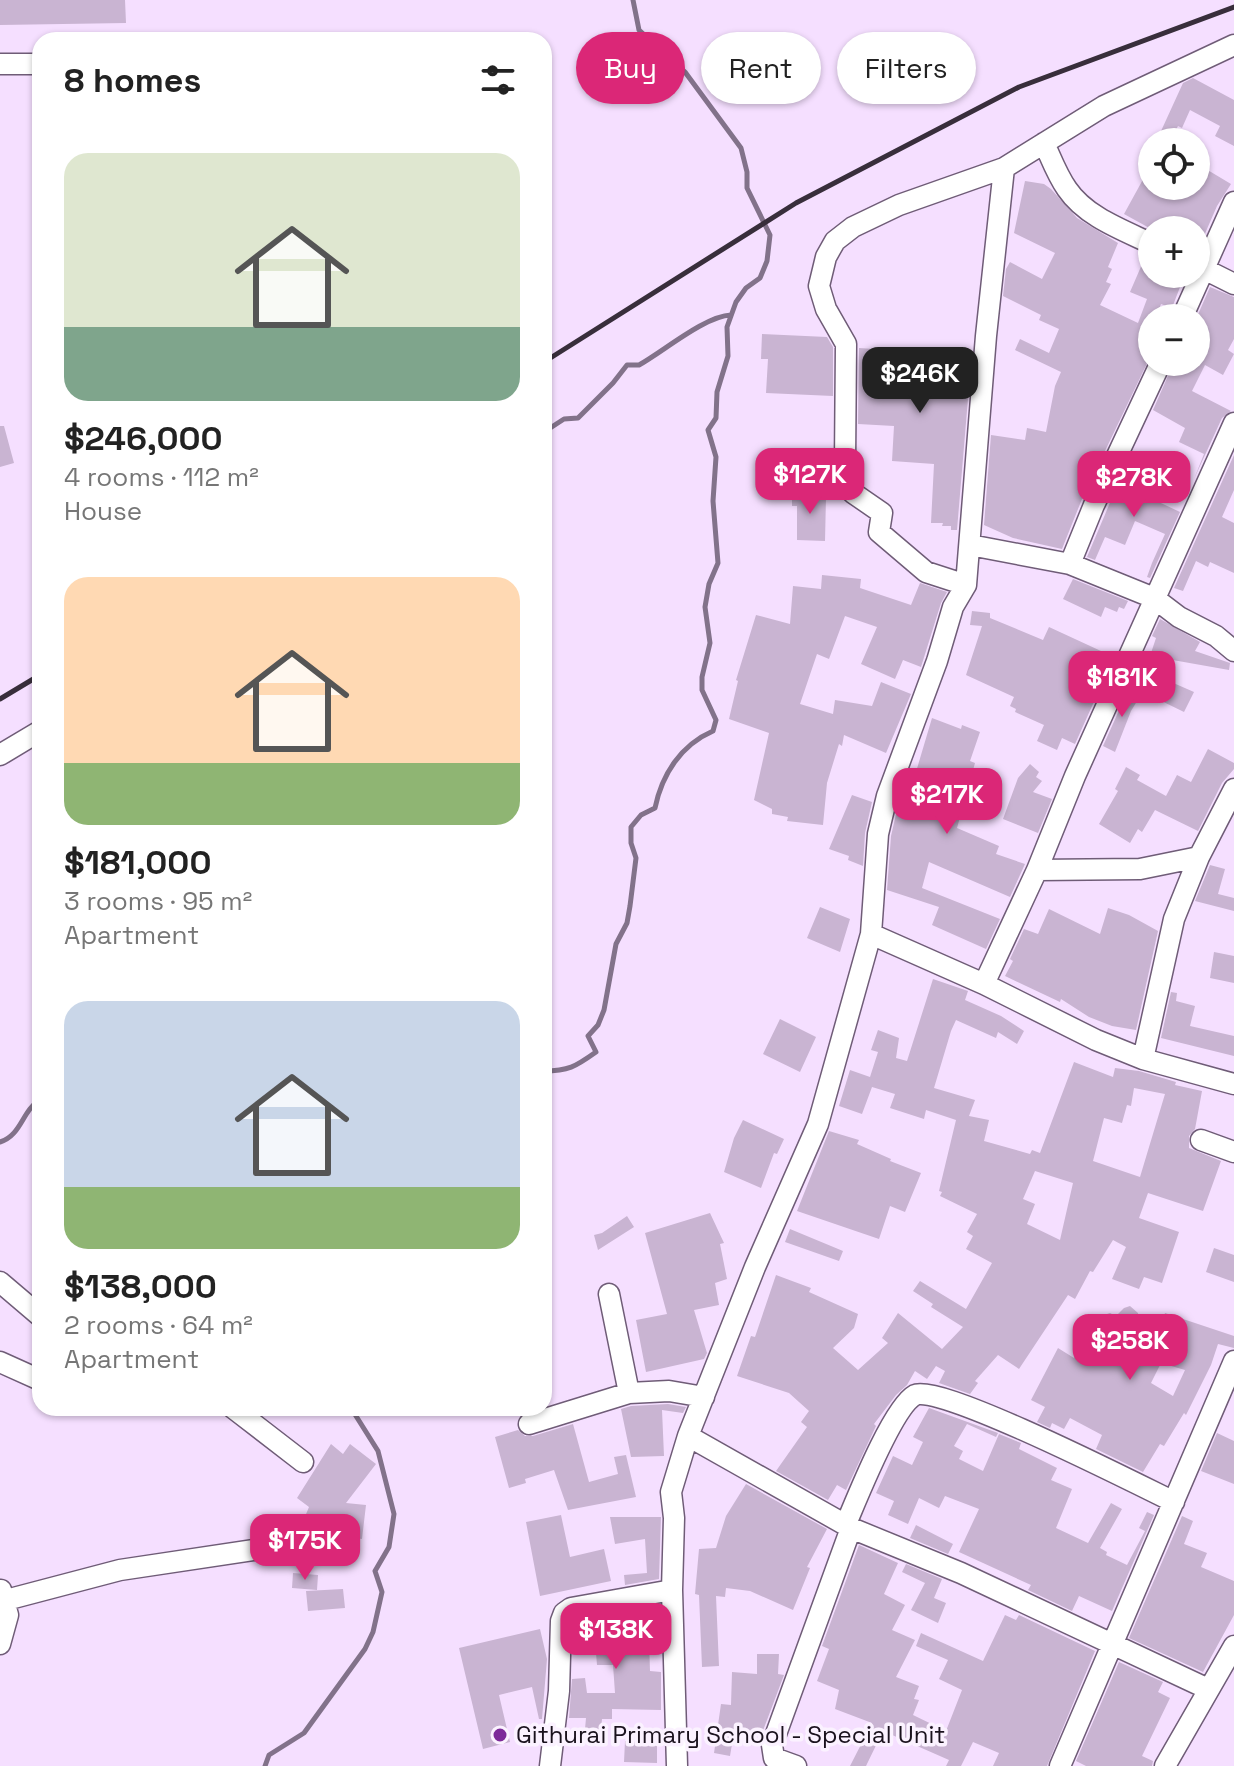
<!DOCTYPE html>
<html lang="en">
<head>
<meta charset="utf-8">
<style>
	body { margin:0; font-family:"Space Grotesk",sans-serif; background:#f2f2f2; color:#222; height:100vh; display:flex; flex-direction:column; font-size:30px; white-space:nowrap }
	* { box-sizing:border-box; margin:0 }
	p { font-size:26px; color:#767676 }
	.icon { flex:none; width:44px; height:44px; fill:none; stroke:currentColor; stroke-width:2; stroke-linecap:round; stroke-linejoin:round }
	.map { position:relative; flex:1; overflow:hidden }
	.side { position:absolute; left:32px; top:32px; width:520px; height:1384px; display:flex; flex-direction:column; background:#fff; border-radius:24px; box-shadow:0 2px 6px #0004 }
	.side>* { flex:none }
	.banner { position:absolute; left:576px; top:32px; width:538px; height:72px; display:flex; gap:16px }
	.fabs { position:absolute; left:1138px; top:128px; display:grid; gap:16px }
	.fabs a { display:grid; place-items:center; width:72px; height:72px; border-radius:50%; background:#fff; box-shadow:0 2px 6px #0004; font-size:40px }
	.price { position:absolute; translate:-50% -68px; padding:0 18px; border-radius:16px; background:#db2777; color:#fff; font-size:26px; line-height:52px; filter:drop-shadow(0 2px 4px #0008) }
	.price::after { content:''; position:absolute; left:50%; top:48px; width:24px; height:18px; margin-left:-12px; background:inherit; clip-path:polygon(0 0,100% 0,50% 100%) }
	.price.active { background:#222; color:#fff }
	ul { padding:0; list-style:none }
	li { display:grid; align-content:center; gap:16px; height:424px; padding:0 32px }
	li span { display:grid; place-items:center; height:248px; border-radius:24px; color:#555 }
	li>.icon { margin-inline-start:auto }
	span .icon { width:144px; height:144px; fill:#fffc; stroke-width:1 }
	li b { font-size:34px }
	h2 { display:flex; justify-content:space-between; align-items:center; height:96px; padding:0 32px; font-size:34px }
	.tag { padding:0 28px; border-radius:36px; background:#fff; box-shadow:0 2px 6px #0004; font-size:28px; line-height:72px }
	.tag.active { background:#db2777; color:#fff }
	.map>svg:first-child { display:block }
</style>
</head>
<body>
<div class="map">
<svg width="1234" height="1766" viewBox="0 0 1234 1766">
	<rect width="100%" height="100%" fill="#f5dfff"/>
	<g fill="none" stroke-linecap="round" stroke-linejoin="round">
		<!-- stream -->
		<path stroke="#82728a" stroke-width="5" d="M544,432l20,-13 14,-1 35,-35 14,-18h12c25,-14 66,-49 92,-50
			M544,1071c24,0 31,-4 52,-19l-8,-16 10,-11 6,-15 12,-66 11,-21 3,-17 6,-48 -5,-15v-16l10,-12 14,-7c7,-34 26,-63 58,-77l3,-11 -14,-30v-13l8,-34 -5,-36 4,-23 9,-21 -5,-62 3,-44 -8,-27 8,-12 1,-26 11,-36 -1,-29 9,-25 10,-14 14,-10 7,-17 3,-26 -23,-47v-16l-6,-24 -56,-76 -46,-42 -6,-30
			M0,1142c22,-7 22,-32 40,-42
			M265,1766l4,-11 35,-22 61,-84 8,-17 9,-40 -7,-21 14,-24 5,-33 -16,-63 -27,-43"/>
	</g>
	<!-- building -->
	<path fill="#c9b4d2" fill-rule="evenodd" d="M0,0h125l1,23 -126,2z
		M1193,78l41,22v46l-19,-10 5,-10 -30,-16 -8,18 -4,-2 -8,16h-14l27,-59z
		M1152,163v23h44v-19l8,5 2,-3 25,15 -14,22 -20,46 -1,-22h-43l-29,-16z
		M1025,181l19,3 7,5 26,29 41,25 -10,24 4,2 -6,13 5,2 -11,21 38,18 9,-24 -17,-7 16,-37 6,2v17h33l-13,34 -11,-4 -5,14h-4v35l-70,146 -20,50 -49,-11 -29,-13 7,-90 34,5 2,-12 19,4 9,-46 6,-14 -46,-22 5,-11 29,14 10,-24 -20,-9 2,-5 -38,-19 3,-27 4,-7 32,17 13,-26 -41,-20z
		M1210,287l24,10v42l-6,11 6,4 -11,21 -18,-10 -13,26 39,20 -9,7 -28,61 10,-25 -25,-12 6,-14 -32,-18 21,-48h22v-43z
		M762,334l65,3 6,10v49l-67,-3 2,-34h-7z
		M859,348l59,4 46,7 -1,3 8,1 -14,167h-6v-4h-9l1,-3h-12l3,-59 -42,-3 2,-35 -36,-2z
		M0,426h4l10,37 -14,4z
		M1234,455v35l-12,27 12,6v50l-24,-11 -2,5 -12,-6 -13,30 -9,-3z
		M1120,479l11,4 -2,5 51,24 -30,66 -3,-1 5,-14 13,-29 -30,-13 -10,24 -20,-8 -10,23 -8,-3z
		M792,491h16v5l18,1 -1,44 -28,-1v-34h-5z
		M822,575l39,4 -1,9 51,17 9,-22 27,9 -6,11 -20,64 -18,-7 -8,19 -34,-15 16,-37 -32,-11 -16,43 -12,-5 -17,50 33,10 2,-14 37,6 9,-24 30,12 -25,59 -42,-18 -2,11 -3,-2 -12,39 -4,42 -36,-4 1,-4 -16,-3v-5l-18,-9 15,-67 -40,-14 9,-38 -2,-1 20,-65 34,9 3,-38 28,3z
		M1073,579l55,22 -4,8 -5,-2 -2,5 -12,-5 -4,10 -38,-18z
		M972,611l18,2v5l53,22 6,-13 65,30 -39,87 -13,-6 -5,12 -20,-9 7,-16 -29,-13 1,-3 -6,-3 4,-9 -48,-22 16,-49 -12,-1z
		M1160,619l40,23 -5,9 35,12 -1,7 -79,-14 6,-18 -4,-2z
		M1146,671l48,21 -10,20 -47,-23z
		M1130,686l12,7 -11,18 -16,41 -12,-6z
		M932,718l29,11 1,-4 18,7 -10,29 5,2 -18,65 42,18 -3,8 29,10 -15,33 -81,-35 -7,26 78,31 -14,30 -54,-24 7,-18 -52,-17 4,-54 6,-26 8,-1z
		M1208,749l26,14v6l-12,14 -24,48 -43,-21 -13,22 -4,-3 -8,14 -31,-19 19,-33 -3,-2 11,-22 14,8 -3,5 29,16 11,-21 14,7z
		M1030,764l9,8 -3,5 6,4 -9,11 19,7 -14,34 -35,-14 15,-41z
		M852,795l20,7 -7,31 -2,33 -15,-6 1,-4 -20,-7z
		M1210,865l15,4 -7,25 16,4v13l-39,-10z
		M820,907l30,12 -10,33 -33,-14z
		M1108,908l21,7 29,16 -22,99 -24,-4 -23,-9 -28,-18 -1,3 -55,-26 8,-15 -3,-2 14,-30 14,5 11,-25 51,25z
		M1214,952l20,4v27l-24,-5z
		M933,979l35,12 -3,9 36,16 23,15 -7,13 -19,-12 -2,6 -40,-18 -5,11 -17,57 41,12 -6,16 20,4 -5,21 46,13 2,-4 8,3 34,-91 39,15 2,-9 24,3 37,11 -1,3 27,6 -7,38 -6,7v12l32,13 -18,50 -55,-18 -9,25 40,14 -17,51 -18,-6 -5,12 -27,-10 14,-32 -13,-7 -20,32 -3,-1 -15,28 -7,-4 -49,74 -21,-14 -23,26 3,2 -8,11 -31,-11 6,-12 -9,-5 -9,13 -12,-8 -8,14 -11,10 -22,29 2,2 -30,64 -9,-5 -9,15 -52,-29 31,-44 -6,-5 8,-11 -20,-18 -52,-17 14,-40 4,1 21,-62 35,13 -2,4 49,22 -4,14 -21,20 25,22 30,-27 -6,-5 16,-25 44,36 21,-22 -32,-20 2,-3 -20,-13 7,-10 46,28 26,-46 -26,-14 7,-13 -6,-4 10,-18 -37,-18 2,-4 -3,-1 17,-71 -30,-10 -2,9 -34,-11 5,-14 -23,-7 -10,27 -23,-8 11,-36 20,7 8,-25 -7,-2 7,-20 21,8 -3,20 11,3zM1134,1088l31,6 -25,83 -47,-16 11,-43 18,5 5,-18 4,1zM1035,1171l38,12 -13,57 -33,-16 8,-20 -12,-5z
		M1171,992l6,1 -1,8 19,5 -5,20 44,10v20l-73,-18z
		M780,1019l36,18 -16,35 -37,-18z
		M743,1120l41,19 -7,15 -3,-1 -13,35 -37,-16 10,-34z
		M829,1131l30,9 -2,4 34,15 -1,2 31,12 -16,39 -15,-6 -11,33 -82,-28z
		M710,1213l14,30 -4,1 7,35 -12,4 4,22 -25,5 13,43 -3,6 -58,13 -10,-52 31,-6 -22,-81z
		M627,1216l7,11 -36,23 -4,-15 8,-2z
		M790,1229l53,22 -4,10 -54,-19z
		M1214,1248l20,7v27l-28,-10z
		M1130,1306l8,7 1,6 22,7 4,-13 69,23v12l-16,-4 -7,21 -25,50 -2,-2 -20,33 -4,-2 -17,28 -47,-23 6,-14 -32,-17 -6,11 -12,-6 -2,5 -13,-6 8,-15 -14,-7 27,-52 16,10 21,-40 15,-5 6,3 8,-8zM1161,1363l24,7 -12,26 -22,-13z
		M668,1404l18,3 -3,6 -21,-3 2,46 -33,1 -10,-48 10,-3z
		M929,1408l69,25 -2,4 -29,-13 -13,22 9,5 -4,8 24,12 16,-37 22,9 -2,6 38,19 -6,12 21,9 -16,39 32,15 23,-40 11,6 -22,39 7,4 -1,3 21,10 18,-34 -6,-3 8,-16 7,3 -42,96 -33,-15 -7,15 -44,-21 3,-5 -72,-33 20,-43 -34,-13 -6,12 -20,-10 -11,26 -20,-9 6,-14 -18,-8 17,-37 19,9 11,-23 -10,-5z
		M573,1424l16,58 29,-8 -4,-17 12,-2 10,42 -68,13 -14,-40 -29,9 1,4 -17,5 -14,-51 23,-7 7,6h8z
		M1217,1433l17,8v43l-33,-13z
		M331,1444l12,10 7,-10 26,20 -30,39 20,2 -4,34 -15,-2 1,-10 -36,-4 -8,-4 5,-12 -12,-9z
		M746,1484l81,45 -20,38 3,1 -17,42 -43,-19 -24,-3 -1,9 -9,-1 3,70 -17,1 -3,-72 -4,-1 4,-45 17,-1 10,-32z
		M561,1515l9,42 34,-8 7,32 -71,15 -14,-74z
		M1182,1516l11,5 -9,23 23,9 -6,14 33,14v34l-31,57 -74,-34z
		M610,1517h51l-2,62 -34,6 -1,-10 23,-2 -2,-34 -30,5z
		M916,1525l37,19 -5,10 -38,-16z
		M859,1545l39,18 -14,31 21,11 -13,25 23,10 -19,37 23,9 -5,13 5,1 -6,15 33,16 16,-41 -23,-11 9,-19 -32,-14 5,-13 62,28 22,-46 11,5 3,-5 76,36 -48,115h-54l6,-13 -26,-11 -12,24h-15l3,-6 -66,-29 -17,35h-16l22,-43 -37,-14 4,-19 -22,-9 12,-32 -7,-3z
		M906,1564l36,15 -8,19 12,5 -8,20 -27,-13 14,-27 -23,-11z
		M293,1573l25,2 -1,15 -25,-2z
		M343,1589l2,19 -37,3 -2,-20z
		M642,1608l1,32h6l1,31 11,1v38l-49,-1v10h-10l-2,22 -16,-1 2,-22h-17l3,-39 13,-1 2,15h28l-2,-28h-16l-1,-12h-13v-34z
		M540,1629l7,30 -5,60h-3l-7,-32 -33,8 11,47 -27,7 -24,-101z
		M757,1654h22l-1,20 6,1 -23,61 -27,-4 -4,24 -16,-3 7,-49 10,1 1,-33 25,2z
		M1119,1662l44,20 -5,10 12,6 -28,58 11,5 -1,5h-66l-10,-5z
		M625,1741l32,2v20l-33,-1z"/>
	<g fill="none" stroke-linecap="round" stroke-linejoin="round">
		<defs>
			<path id="minor" d="M0,64h40
				M1044,143c7,15 13,32 23,46 19,28 56,41 85,55
				M1196,265l38,19
				M1182,318l52,-116
				M970,545l100,19 84,34 25,19 37,19 18,15
				M1070,564l24,-59 67,-143
				M966,585l-40,-13 -47,-40 3,-19 -29,-20 -8,-30 1,-119 -20,-35 -7,-23 7,-29 9,-16 18,-14 46,-22 105,-37
				M0,755l40,-24
				M1037,870l103,-1 59,-12
				M871,934l113,50 112,56 47,19 91,25
				M984,984l53,-114 38,-94 159,-353
				M1143,1059l31,-140 25,-62 35,-68
				M1201,1140l33,12
				M0,1282l40,34
				M609,1294l20,99
				M0,1362l40,18
				M233,1408l70,54
				M529,1424l100,-31 40,-2 35,6
				M688,1436l163,92 110,45 247,116
				M846,1524c11,-26 47,-117 69,-129 24,-12 224,90 259,107
				M6,1600l114,-30 166,-25
				M0,1644l8,-29 -7,-25
				M550,1766l9,-75 2,-70 3,-8 7,-5 101,-18
				M677,1766l-5,-176 2,-72 -3,-26 17,-56 67,-169 63,-143 53,-190 7,-100 9,-38 50,-135 16,-54 13,-22 20,-249 18,-168 100,-62 130,-61
				M796,1766l-22,-8 -2,-13 79,-217
				M1060,1766l174,-405
				M1165,1766l69,-120"/>
		</defs>
		<!-- minor casing -->
		<use href="#minor" stroke="#6f5c77" stroke-width="23"/>
		<!-- minor -->
		<use href="#minor" stroke="#fff" stroke-width="20"/>
		<!-- rail -->
		<path stroke="#382e3b" stroke-width="5" d="M544,362l252,-159 223,-116 215,-80
			M0,699l40,-24"/>
	</g>
	<!-- markers -->
	<circle fill="#7d2a99" stroke="#fbf2ff" stroke-width="3" cx="500" cy="1735" r="8"/>
	<g text-anchor="middle" stroke-width="7" stroke-linejoin="round" paint-order="stroke">
		<!-- poi labels -->
		<g font-size="24" fill="#1a121d" stroke="#fbf2ff" text-anchor="start">
			<text x="516" y="1743">Githurai Primary School - Special Unit</text>
		</g>
	</g>
</svg>
<div class="fabs">
<a><svg class="icon" aria-label="locate" viewBox="0 0 24 24"><circle cx="12" cy="12" r="6"/><path d="M12 2v4M12 18v4M2 12h4M18 12h4"/></svg></a>
<a>+</a>
<a>−</a>
</div>
<b class="price active" style="left:920px;top:415px">$246K</b>
<b class="price" style="left:810px;top:516px">$127K</b>
<b class="price" style="left:1134px;top:519px">$278K</b>
<b class="price" style="left:1122px;top:719px">$181K</b>
<b class="price" style="left:947px;top:836px">$217K</b>
<b class="price" style="left:1130px;top:1382px">$258K</b>
<b class="price" style="left:305px;top:1582px">$175K</b>
<b class="price" style="left:616px;top:1671px">$138K</b>
<div class="banner">
<a class="tag active">Buy</a>
<a class="tag">Rent</a>
<a class="tag">Filters</a>
</div>
<section class="side">
<h2>8 homes<svg class="icon" aria-label="filters" viewBox="0 0 24 24"><path d="M4 7h16M4 17h16"/><circle cx="9" cy="7" r="2"/><circle cx="15" cy="17" r="2"/></svg></h2>
<ul>
<li><span style="background:linear-gradient(#dfe7d0 70%,#7fa58c 0)"><svg class="icon" aria-label="home" viewBox="0 0 24 24"><path d="M3 11l9-7 9 7M6 9v11h12V9"/></svg></span><div><b>$246,000</b><p>4 rooms · 112 m²</p><p>House</p></div></li>
<li><span style="background:linear-gradient(#ffd9b3 75%,#8fb573 0)"><svg class="icon" aria-label="home" viewBox="0 0 24 24"><path d="M3 11l9-7 9 7M6 9v11h12V9"/></svg></span><div><b>$181,000</b><p>3 rooms · 95 m²</p><p>Apartment</p></div></li>
<li><span style="background:linear-gradient(#c9d6e8 75%,#8fb573 0)"><svg class="icon" aria-label="home" viewBox="0 0 24 24"><path d="M3 11l9-7 9 7M6 9v11h12V9"/></svg></span><div><b>$138,000</b><p>2 rooms · 64 m²</p><p>Apartment</p></div></li>
</ul>
</section>
</div>
</body>
</html>
